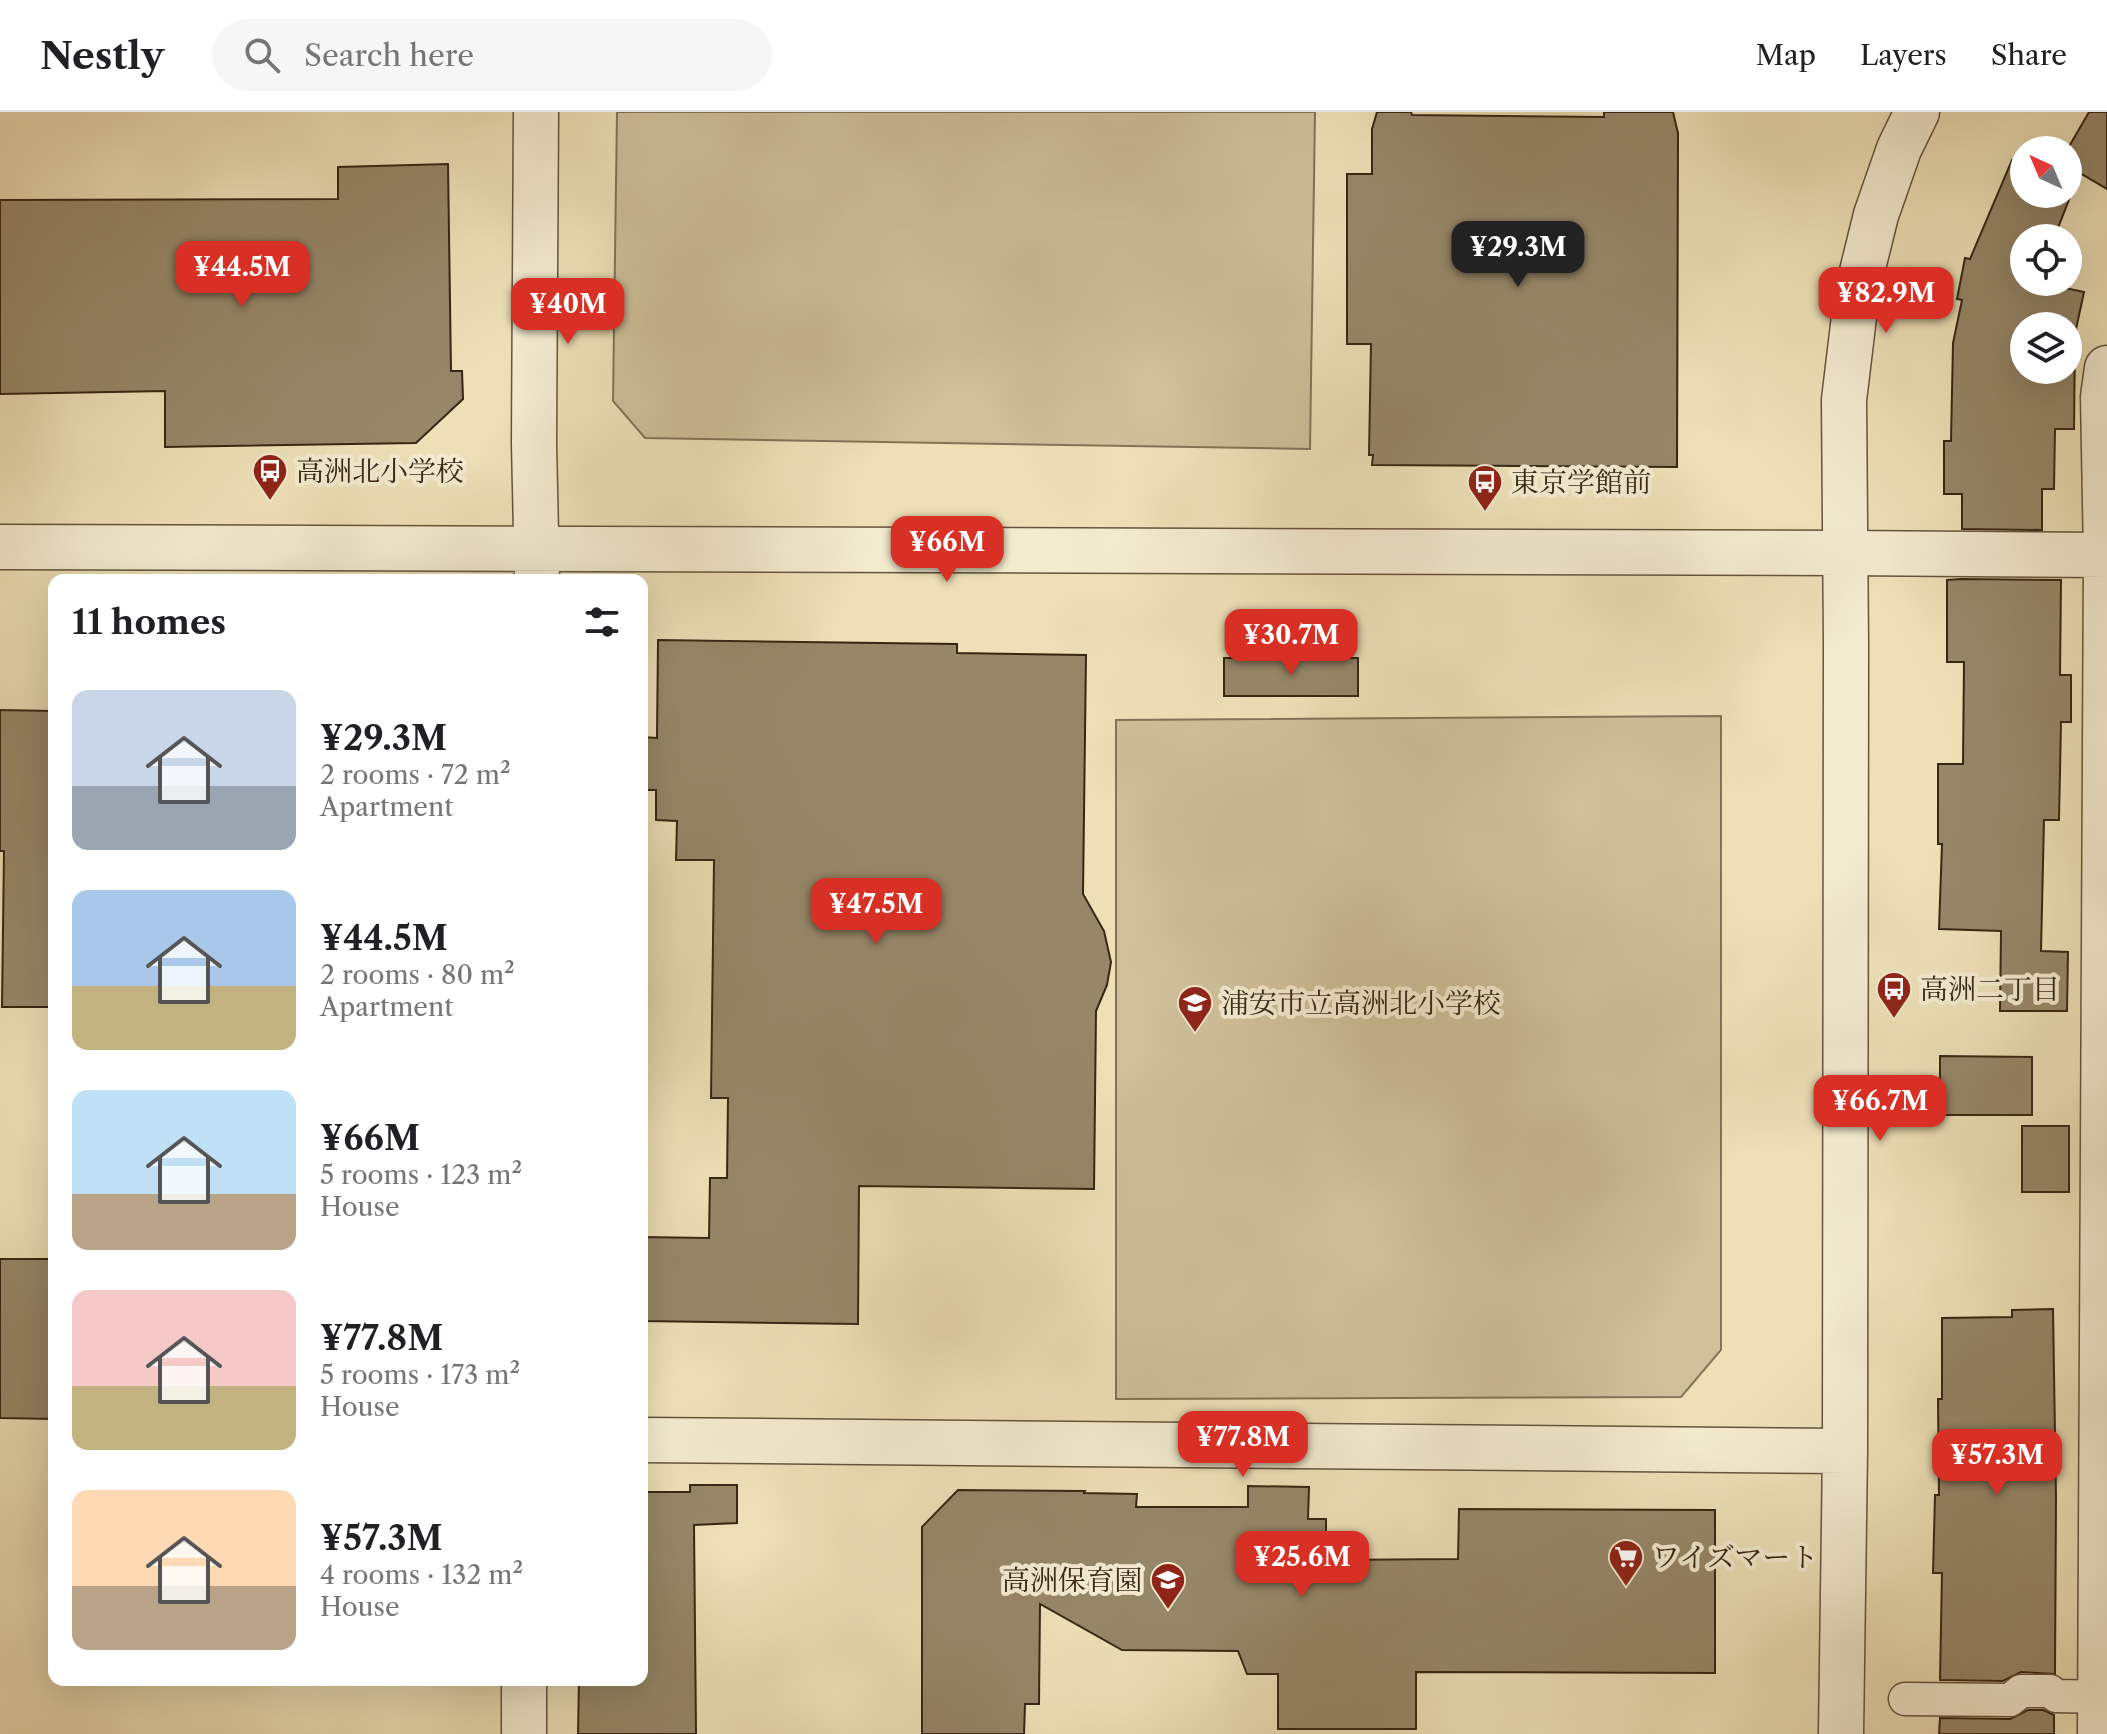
<!DOCTYPE html>
<html lang="en">
<head>
<meta charset="utf-8">
<style>
	body { margin:0; font-family:"Libre Caslon Text","Noto Serif JP",serif; background:#f6f6f6; color:#202124; height:100vh; display:flex; flex-direction:column; font-size:30px; white-space:nowrap }
	* { box-sizing:border-box; margin:0 }
	p { font-size:26px; color:#757577 }
	.icon { flex:none; width:44px; height:44px; fill:none; stroke:currentColor; stroke-width:2; stroke-linecap:round; stroke-linejoin:round }
	.map { position:relative; flex:1; overflow:hidden }
	.panel { position:absolute; left:48px; top:462px; width:600px; height:1112px; display:flex; flex-direction:column; background:#fff; border-radius:16px; box-shadow:0 8px 32px #0002 }
	.panel>* { flex:none }
	.needle { width:52px; rotate:316deg }
	.tools { position:absolute; left:2010px; top:24px; display:grid; gap:16px }
	.tools a { display:grid; place-items:center; width:72px; height:72px; border-radius:50%; background:#fff; box-shadow:0 8px 32px #0002; font-size:40px }
	.price { position:absolute; translate:-50% -68px; padding:0 18px; border-radius:16px; background:#d93025; color:#fff; font-size:26px; line-height:52px; filter:drop-shadow(0 2px 4px #0008) }
	.price::after { content:''; position:absolute; left:50%; top:48px; width:24px; height:18px; margin-left:-12px; background:inherit; clip-path:polygon(0 0,100% 0,50% 100%) }
	.price.current { background:#222; color:#fff }
	ul { padding:0; list-style:none }
	li { display:flex; align-items:center; gap:24px; height:200px; padding:0 24px }
	li span { display:grid; place-items:center; flex:none; width:224px; height:160px; border-radius:16px; color:#555 }
	li>.icon { margin-inline-start:auto }
	span .icon { width:96px; height:96px; fill:#fffc; stroke-width:1 }
	li b { font-size:34px }
	h2 { display:flex; justify-content:space-between; align-items:center; height:96px; padding:0 24px; font-size:34px }
	header { display:flex; align-items:center; gap:48px; box-sizing:border-box; height:112px; padding:0 40px; background:#fff; border-bottom:2px solid #e0e0e0 }
	header strong { font-size:38px }
	nav { display:flex; gap:44px; margin-inline-start:auto; font-size:28px }
	.search { width:560px; height:72px; background:#f6f6f6; display:flex; align-items:center; gap:20px; box-sizing:border-box; padding:0 28px; border-radius:44px; color:#757577; font-size:30px }
	.map>svg:first-child { display:block }
</style>
</head>
<body>
<header>
<strong>Nestly</strong>
<div class="search"><svg class="icon" aria-label="search" viewBox="0 0 24 24"><circle cx="10" cy="10" r="6"/><path d="M15 15l6 6"/></svg>Search here</div>
<nav><a>Map</a><a>Layers</a><a>Share</a></nav>
</header>
<div class="map">
<svg width="2107" height="1622" viewBox="0 0 2107 1622">
	<rect width="100%" height="100%" fill="#ede0b7"/>
	<filter id="stains"><feTurbulence type="fractalNoise" baseFrequency=".0025" numOctaves="4"/><feColorMatrix values="0 0 0 0 .2 0 0 0 0 .09 0 0 0 0 .02 0 0 0 .5 -.17"/></filter>
	<radialGradient id="worn" r=".72"><stop offset=".6" stop-color="#630" stop-opacity="0"/><stop offset="1" stop-color="#630" stop-opacity=".3"/></radialGradient>
	<!-- pitch -->
	<path fill="#cec09b" stroke="#837358" stroke-width="2" d="M617,0h698l-5,337 -665,-11 -32,-37z
		M1721,604v634l-40,47 -565,2v-679z"/>
	<!-- building -->
	<path fill="#968769" stroke="#382614" stroke-width="2" fill-rule="evenodd" d="M1377,0h34l1,3 192,2v-5h69l5,21 -1,334 -305,-2 1,-10h-4l2,-111h-24v-170h25v-45z
		M2089,0h18v77l-39,-23 -1,-16z
		M2012,48l12,5v29h44v-10l6,3 -20,51h-30v44h13l47,10 -9,42 -1,95h-19l-1,60h-12v41l-80,-1v-35h-18v-53h7l2,-98 9,-43 -5,-1 8,-41 5,1zM2024,214h44v44h-44z
		M448,52l3,207h11l1,28 -47,44 -251,4v-56l-165,3v-194l338,-1v-32z
		M1961,467l100,1 -1,95h11v47h-10l-2,98h-15l-3,131 27,1 -1,59h-67l1,-80 -62,-2 3,-85h-4v-80h25l1,-102h-17v-82z
		M658,528l299,4v9l129,2 -3,239 21,37 7,31 -4,23 -11,26 -2,178 -235,-3 -1,138 -216,-3v-84l67,1 1,-60h17l1,-80h-17l3,-238h-38l1,-39 -21,-1v-30h-14v-53l15,1z
		M1224,546h134v38h-134z
		M0,598l54,1v296h-52l2,-156h-4z
		M1940,944l92,1v58h-92z
		M2022,1014h47v66h-47z
		M0,1147h54v160l-54,-1z
		M2053,1197l3,189 -1,176 -34,-2 -18,9 -63,-1 2,-107h-9l2,-78h4l-1,-96h4v-81l70,-1v-7z
		M690,1373h47v38l-43,2 2,209h-118l1,-54h63v-188h48z
		M1248,1374l61,1 -1,32h18v41l132,-1 1,-50 256,1v163l-299,-1v57h-138v-55h-31l-9,-23 -116,-1 -82,-46 -1,100h-14l-1,30h-102v-207l36,-37 127,1 -1,2 53,1 -1,13h112z
		M2028,1598h15l11,5v19h-115l1,-16 70,1z"/>
	<g fill="none" stroke-linecap="round" stroke-linejoin="round">
		<defs>
			<path id="pedestrian" d="M1905,1587l105,1 11,-9h29l6,5 51,1"/>
			<path id="minor" d="M1844,441l263,2
				M2100,1622l6,-1179 -3,-158 4,-29"/>
			<path id="tertiary" d="M536,0l-2,331 3,135
				M0,435l1844,6
				M642,1328l1203,11
				M524,1622v-54
				M1841,1622l4,-283 1,-805 -2,-246 13,-108 19,-77 23,-66 18,-37"/>
		</defs>
		<!-- pedestrian casing -->
		<use href="#pedestrian" stroke="#65543d" stroke-width="35"/>
		<!-- minor casing -->
		<use href="#minor" stroke="#65543d" stroke-width="47"/>
		<!-- tertiary casing -->
		<use href="#tertiary" stroke="#65543d" stroke-width="47"/>
		<!-- pedestrian -->
		<use href="#pedestrian" stroke="#f3ebd0" stroke-width="32"/>
		<!-- minor -->
		<use href="#minor" stroke="#f3ebd0" stroke-width="44"/>
		<!-- tertiary -->
		<use href="#tertiary" stroke="#f3ebd0" stroke-width="44"/>
	</g>
	<!-- icons -->
	<defs>
		<symbol id="bus-pin" viewBox="-11 -11 22 30"><path d="M0 17L-7.5 6A9.5 9.5 0 1 1 7.5 6Z" fill="#8f2418" stroke="#f3ebd0"/><path d="M-5-6H5V4H4V6H2V4H-2V6H-4V4H-5ZM-3.5-4V0h7V-4ZM-3.5 1.2v1.5H-2V1.2ZM2 1.2v1.5H3.5V1.2Z" fill="#fff"/></symbol>
		<symbol id="school-pin" viewBox="-11 -11 22 30"><path d="M0 17L-7.5 6A9.5 9.5 0 1 1 7.5 6Z" fill="#8f2418" stroke="#f3ebd0"/><path d="M0-5L7-2L0 1L-7-2ZM-4 1L0 2.5L4 1V4Q0 6-4 4Z" fill="#fff"/></symbol>
		<symbol id="supermarket-pin" viewBox="-11 -11 22 30"><path d="M0 17L-7.5 6A9.5 9.5 0 1 1 7.5 6Z" fill="#8f2418" stroke="#f3ebd0"/><path d="M-6-5.5h2.5l.6 2H6L4.5 2H-2.5L-4.4-4H-6ZM-1.5 3.2a1.3 1.3 0 1 0 .1 0ZM3 3.2a1.3 1.3 0 1 0 .1 0Z" fill="#fff"/></symbol>
	</defs>
	<g fill-rule="evenodd">
		<use href="#bus-pin" x="250" y="339" width="40" height="54"/>
		<use href="#bus-pin" x="1465" y="350" width="40" height="54"/>
		<use href="#bus-pin" x="1874" y="857" width="40" height="54"/>
		<use href="#school-pin" x="1175" y="871" width="40" height="54"/>
		<use href="#supermarket-pin" x="1606" y="1425" width="40" height="54"/>
		<use href="#school-pin" x="1148" y="1448" width="40" height="54"/>
	</g>
	<g text-anchor="middle" stroke-width="8" stroke-linejoin="round" paint-order="stroke">
		<!-- poi labels -->
		<g font-size="28" fill="#382614" stroke="#f3ebd0" text-anchor="start">
			<text x="296" y="369">高洲北小学校</text>
			<text x="1511" y="380">東京学館前</text>
			<text x="1920" y="887">高洲二丁目</text>
			<text x="1221" y="901">浦安市立高洲北小学校</text>
			<text x="1652" y="1455">ワイズマート</text>
			<text x="1142" y="1478" text-anchor="end">高洲保育園</text>
		</g>
	</g>
	<rect width="100%" height="100%" filter="url(#stains)"/>
	<rect width="100%" height="100%" fill="url(#worn)"/>
</svg>
<div class="tools">
<a><svg class="needle" viewBox="-14 -14 28 28"><path d="M0-13l5 13h-10z" fill="#e53935"/><path d="M0 13l5-13h-10z" fill="#757577"/></svg></a>
<a><svg class="icon" aria-label="locate" viewBox="0 0 24 24"><circle cx="12" cy="12" r="6"/><path d="M12 2v4M12 18v4M2 12h4M18 12h4"/></svg></a>
<a><svg class="icon" aria-label="layers" viewBox="0 0 24 24"><path d="M12 4l9 5-9 5-9-5zM3 14l9 5 9-5"/></svg></a>
</div>
<b class="price current" style="left:1518px;top:177px">¥29.3M</b>
<b class="price" style="left:242px;top:197px">¥44.5M</b>
<b class="price" style="left:1886px;top:223px">¥82.9M</b>
<b class="price" style="left:568px;top:234px">¥40M</b>
<b class="price" style="left:947px;top:472px">¥66M</b>
<b class="price" style="left:1291px;top:565px">¥30.7M</b>
<b class="price" style="left:876px;top:834px">¥47.5M</b>
<b class="price" style="left:1880px;top:1031px">¥66.7M</b>
<b class="price" style="left:1243px;top:1367px">¥77.8M</b>
<b class="price" style="left:1997px;top:1385px">¥57.3M</b>
<b class="price" style="left:1302px;top:1487px">¥25.6M</b>
<section class="panel">
<h2>11 homes<svg class="icon" aria-label="filters" viewBox="0 0 24 24"><path d="M4 7h16M4 17h16"/><circle cx="9" cy="7" r="2"/><circle cx="15" cy="17" r="2"/></svg></h2>
<ul>
<li><span style="background:linear-gradient(#c9d6e8 60%,#9aa5b1 0)"><svg class="icon" aria-label="home" viewBox="0 0 24 24"><path d="M3 11l9-7 9 7M6 9v11h12V9"/></svg></span><div><b>¥29.3M</b><p>2 rooms · 72 m²</p><p>Apartment</p></div></li>
<li><span style="background:linear-gradient(#a9c7e8 60%,#c2b280 0)"><svg class="icon" aria-label="home" viewBox="0 0 24 24"><path d="M3 11l9-7 9 7M6 9v11h12V9"/></svg></span><div><b>¥44.5M</b><p>2 rooms · 80 m²</p><p>Apartment</p></div></li>
<li><span style="background:linear-gradient(#bfe0f5 65%,#b9a48a 0)"><svg class="icon" aria-label="home" viewBox="0 0 24 24"><path d="M3 11l9-7 9 7M6 9v11h12V9"/></svg></span><div><b>¥66M</b><p>5 rooms · 123 m²</p><p>House</p></div></li>
<li><span style="background:linear-gradient(#f6c9c9 60%,#c2b280 0)"><svg class="icon" aria-label="home" viewBox="0 0 24 24"><path d="M3 11l9-7 9 7M6 9v11h12V9"/></svg></span><div><b>¥77.8M</b><p>5 rooms · 173 m²</p><p>House</p></div></li>
<li><span style="background:linear-gradient(#ffd9b3 60%,#b9a48a 0)"><svg class="icon" aria-label="home" viewBox="0 0 24 24"><path d="M3 11l9-7 9 7M6 9v11h12V9"/></svg></span><div><b>¥57.3M</b><p>4 rooms · 132 m²</p><p>House</p></div></li>
</ul>
</section>
</div>
</body>
</html>
